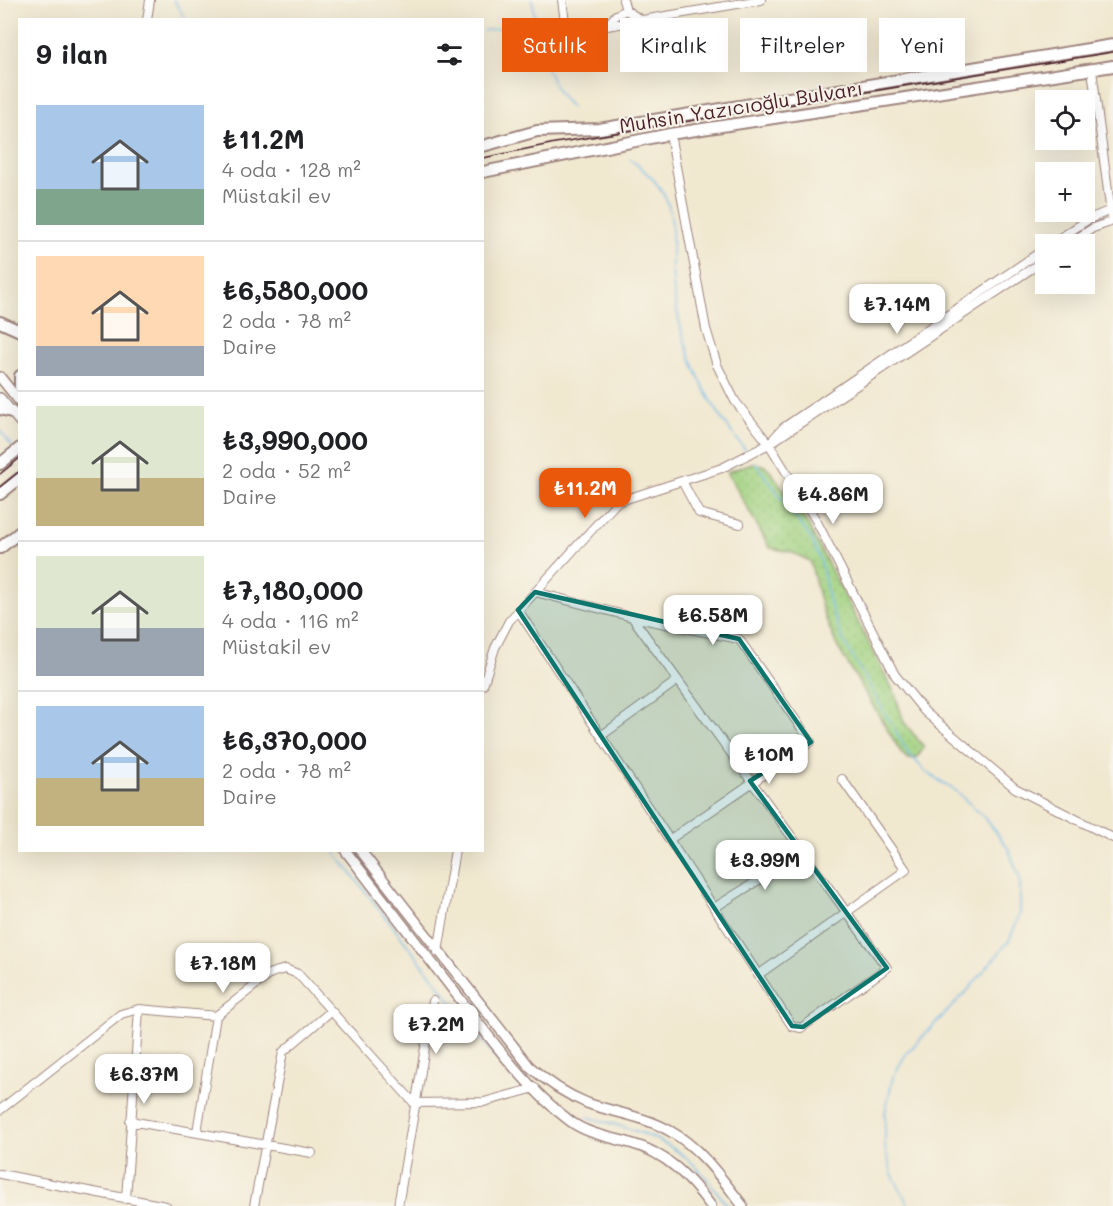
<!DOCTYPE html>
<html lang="tr">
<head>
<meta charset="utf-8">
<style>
	body { margin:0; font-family:Mali,sans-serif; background:#f6f6f6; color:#202124; height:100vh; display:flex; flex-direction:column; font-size:22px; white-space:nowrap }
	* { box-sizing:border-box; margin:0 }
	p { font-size:20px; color:#757577 }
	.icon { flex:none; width:33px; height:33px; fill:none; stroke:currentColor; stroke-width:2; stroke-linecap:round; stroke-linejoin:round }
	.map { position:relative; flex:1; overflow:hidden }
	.details { position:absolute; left:18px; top:18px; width:466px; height:834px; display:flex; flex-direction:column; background:#fff; border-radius:0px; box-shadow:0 6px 24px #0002 }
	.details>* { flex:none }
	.guide { position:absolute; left:502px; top:18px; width:520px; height:54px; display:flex; gap:12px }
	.fabs { position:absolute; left:1035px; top:90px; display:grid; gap:12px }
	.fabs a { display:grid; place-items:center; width:60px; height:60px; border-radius:0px; background:#fff; box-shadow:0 6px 24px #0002; font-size:30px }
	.price { position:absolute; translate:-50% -51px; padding:0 14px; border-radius:12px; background:#fff; color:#222; font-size:20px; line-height:39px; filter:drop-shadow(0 2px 3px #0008) }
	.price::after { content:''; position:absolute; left:50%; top:36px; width:18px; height:14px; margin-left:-9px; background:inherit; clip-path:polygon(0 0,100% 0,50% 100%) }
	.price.selected { background:#ea580c; color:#fff }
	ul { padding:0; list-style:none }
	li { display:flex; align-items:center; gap:18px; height:150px; padding:0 18px }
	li+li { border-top:2px solid #e0e0e0 }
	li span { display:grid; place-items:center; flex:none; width:168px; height:120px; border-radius:0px; color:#555 }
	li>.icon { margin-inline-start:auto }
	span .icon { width:72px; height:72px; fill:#fffc; stroke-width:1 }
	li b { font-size:26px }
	h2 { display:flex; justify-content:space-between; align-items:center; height:72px; padding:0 18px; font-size:26px }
	.pill { padding:0 21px; border-radius:0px; background:#fff; box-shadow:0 6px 24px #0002; font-size:21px; line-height:54px }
	.pill.selected { background:#ea580c; color:#fff }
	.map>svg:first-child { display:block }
</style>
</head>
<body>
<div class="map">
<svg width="1113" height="1206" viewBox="0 0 1113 1206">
	<defs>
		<pattern id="grass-dots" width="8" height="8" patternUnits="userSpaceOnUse" patternTransform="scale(1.5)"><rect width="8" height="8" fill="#a1d281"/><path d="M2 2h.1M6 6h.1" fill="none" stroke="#8cb470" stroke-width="1.8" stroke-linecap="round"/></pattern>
	</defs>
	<rect width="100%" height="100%" fill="#f7f3e8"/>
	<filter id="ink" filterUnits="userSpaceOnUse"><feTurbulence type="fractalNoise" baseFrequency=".0167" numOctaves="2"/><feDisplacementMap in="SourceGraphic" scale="12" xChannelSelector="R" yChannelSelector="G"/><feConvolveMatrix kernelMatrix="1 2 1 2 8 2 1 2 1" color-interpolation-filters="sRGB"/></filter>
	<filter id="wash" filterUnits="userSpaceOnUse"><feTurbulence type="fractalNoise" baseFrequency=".008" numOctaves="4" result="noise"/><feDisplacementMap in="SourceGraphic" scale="24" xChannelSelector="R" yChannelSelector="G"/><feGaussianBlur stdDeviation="1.35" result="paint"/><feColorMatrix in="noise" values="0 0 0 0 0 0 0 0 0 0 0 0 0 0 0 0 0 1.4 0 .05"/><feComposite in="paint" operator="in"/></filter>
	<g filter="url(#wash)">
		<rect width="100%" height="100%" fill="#f1e8d0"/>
		<!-- grass -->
		<path fill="url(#grass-dots)" stroke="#767856" stroke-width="1.5" d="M752,463l11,2 6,4 38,54 88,171 9,28 20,25 -7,11 -8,1 -7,-5 -65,-108 -14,-34 -13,-51 -19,-9 -21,-4 -43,-76z"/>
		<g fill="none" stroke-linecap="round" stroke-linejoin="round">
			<!-- stream -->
			<path stroke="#71bae9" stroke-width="1.5" d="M174,0l12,20
				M532,0c8,39 10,80 40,108
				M483,31l52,-9
				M630,159c10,8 22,17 29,28 17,24 13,48 13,75 0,18 2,36 6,54 11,51 36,97 70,137
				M0,430l12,16
				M755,462l57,78 9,22 8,39 13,37 65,113 19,21 30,19 30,28 22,29 12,31v34l-11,28 -41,49 -62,64 -13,23 -8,36v35l7,26 17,32
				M333,850l173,221
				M588,1117c35,10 71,18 100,42 15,13 27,31 40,47"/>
		</g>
	</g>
	<g filter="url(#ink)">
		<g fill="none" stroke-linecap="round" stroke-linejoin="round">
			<defs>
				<path id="minor" d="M562,0l4,29 10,6 31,-9 154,-26
					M623,0l3,10 15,10
					M147,20l3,-20
					M607,26l9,-11 10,-5
					M1092,70l20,151
					M670,134l36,195 11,36 18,36 34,43 48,78 78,153 30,37 90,76 98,50
					M1051,244l38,-25 24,-10
					M1068,244l25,-16 20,-7
					M774,438l9,-10 263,-180
					M682,481l17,32 41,11
					M535,592l97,25 107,22 72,103 -142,98
					M518,610l274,416 9,2 86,-60 -255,-351
					M483,685l12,-37 14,-27 108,-119 105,-34 47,-24 277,-185
					M601,736l77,-56
					M714,908l88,-55
					M438,952l17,-102
					M758,975l148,-105 -64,-91
					M0,1110l121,-96 18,-5 77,7 55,-43 14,-4 13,5 116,129 70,-1 51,-14
					M130,1121l182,32
					M197,1132l19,-116
					M0,1174l166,32
					M126,1199l13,-190
					M254,1206l29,-154 48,-41
					M398,1206l35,-205"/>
				<path id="major" d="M0,377l20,25
					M0,398l20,24
					M345,850c39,50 77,100 115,149 33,43 67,90 110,122 17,13 40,16 60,22 37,10 59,34 81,63
					M360,850l169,216c17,15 36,28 58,37 28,10 57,13 83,28 32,18 51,47 73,75"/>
				<path id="highway" d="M483,146l54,-15 62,-2 514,-84
					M483,172l187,-38 443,-68
					M0,322l20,9
					M20,376v11
					M0,409l12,3
					M0,464l20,-16
					M0,494l20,-16
					M0,548l20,-16"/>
			</defs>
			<!-- minor casing -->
			<use href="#minor" stroke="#9e847e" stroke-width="10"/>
			<!-- major casing -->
			<use href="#major" stroke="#9e847e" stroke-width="12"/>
			<!-- highway casing -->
			<use href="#highway" stroke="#9e847e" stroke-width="14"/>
			<!-- minor -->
			<use href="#minor" stroke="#fff" stroke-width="8"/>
			<!-- major -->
			<use href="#major" stroke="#fff" stroke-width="9"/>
			<!-- highway -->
			<use href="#highway" stroke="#fff" stroke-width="10"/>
			<!-- tram -->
			<path stroke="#4a1f2b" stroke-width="1.5" d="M483,158l72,-15 558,-91
				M0,474l20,-16
				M0,487l20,-16"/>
		</g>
	</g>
	<!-- marked area -->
	<path fill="#0f766e" fill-opacity="0.2" stroke="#0f766e" stroke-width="4.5" stroke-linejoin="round" d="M535,592l204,47 72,103 -61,39 137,187 -84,59 -11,-1 -274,-416z"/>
	<g text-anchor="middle" stroke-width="4.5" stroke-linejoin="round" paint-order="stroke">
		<!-- street labels -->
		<g font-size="20" fill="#4a1f2b" stroke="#f7f3e8">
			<text transform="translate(741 107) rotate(-9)" y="7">Muhsin Yazıcıoğlu Bulvarı</text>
		</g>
	</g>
</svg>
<div class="fabs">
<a><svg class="icon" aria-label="locate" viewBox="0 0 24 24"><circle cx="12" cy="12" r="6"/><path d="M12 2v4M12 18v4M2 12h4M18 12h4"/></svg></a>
<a>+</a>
<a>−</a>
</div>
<b class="price" style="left:897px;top:335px">₺7.14M</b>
<b class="price selected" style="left:585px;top:519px">₺11.2M</b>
<b class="price" style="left:833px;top:525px">₺4.86M</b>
<b class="price" style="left:713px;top:646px">₺6.58M</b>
<b class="price" style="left:769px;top:785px">₺10M</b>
<b class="price" style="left:765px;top:891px">₺3.99M</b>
<b class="price" style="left:223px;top:994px">₺7.18M</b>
<b class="price" style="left:436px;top:1055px">₺7.2M</b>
<b class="price" style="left:144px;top:1105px">₺6.37M</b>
<div class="guide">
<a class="pill selected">Satılık</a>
<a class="pill">Kiralık</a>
<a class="pill">Filtreler</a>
<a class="pill">Yeni</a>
</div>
<section class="details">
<h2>9 ilan<svg class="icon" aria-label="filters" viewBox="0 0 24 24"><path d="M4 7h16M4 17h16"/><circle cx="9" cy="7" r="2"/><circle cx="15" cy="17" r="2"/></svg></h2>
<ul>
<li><span style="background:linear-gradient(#a9c7e8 70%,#7fa58c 0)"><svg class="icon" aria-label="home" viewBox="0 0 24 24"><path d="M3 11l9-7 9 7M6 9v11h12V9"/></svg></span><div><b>₺11.2M</b><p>4 oda · 128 m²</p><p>Müstakil ev</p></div></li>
<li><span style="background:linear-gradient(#ffd9b3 75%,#9aa5b1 0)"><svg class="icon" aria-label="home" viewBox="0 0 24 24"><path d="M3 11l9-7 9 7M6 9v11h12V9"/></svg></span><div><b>₺6,580,000</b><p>2 oda · 78 m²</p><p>Daire</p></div></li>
<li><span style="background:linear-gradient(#dfe7d0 60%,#c2b280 0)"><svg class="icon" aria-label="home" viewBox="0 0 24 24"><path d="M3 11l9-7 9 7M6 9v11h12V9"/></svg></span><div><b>₺3,990,000</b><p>2 oda · 52 m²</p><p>Daire</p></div></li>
<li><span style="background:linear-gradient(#dfe7d0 60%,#9aa5b1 0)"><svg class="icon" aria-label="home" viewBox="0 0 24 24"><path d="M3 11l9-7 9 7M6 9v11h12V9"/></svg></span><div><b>₺7,180,000</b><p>4 oda · 116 m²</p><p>Müstakil ev</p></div></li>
<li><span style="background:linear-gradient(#a9c7e8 60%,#c2b280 0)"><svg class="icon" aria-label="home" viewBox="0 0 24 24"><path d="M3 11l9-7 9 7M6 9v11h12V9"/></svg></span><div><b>₺6,370,000</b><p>2 oda · 78 m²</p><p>Daire</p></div></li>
</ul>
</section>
</div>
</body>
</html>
